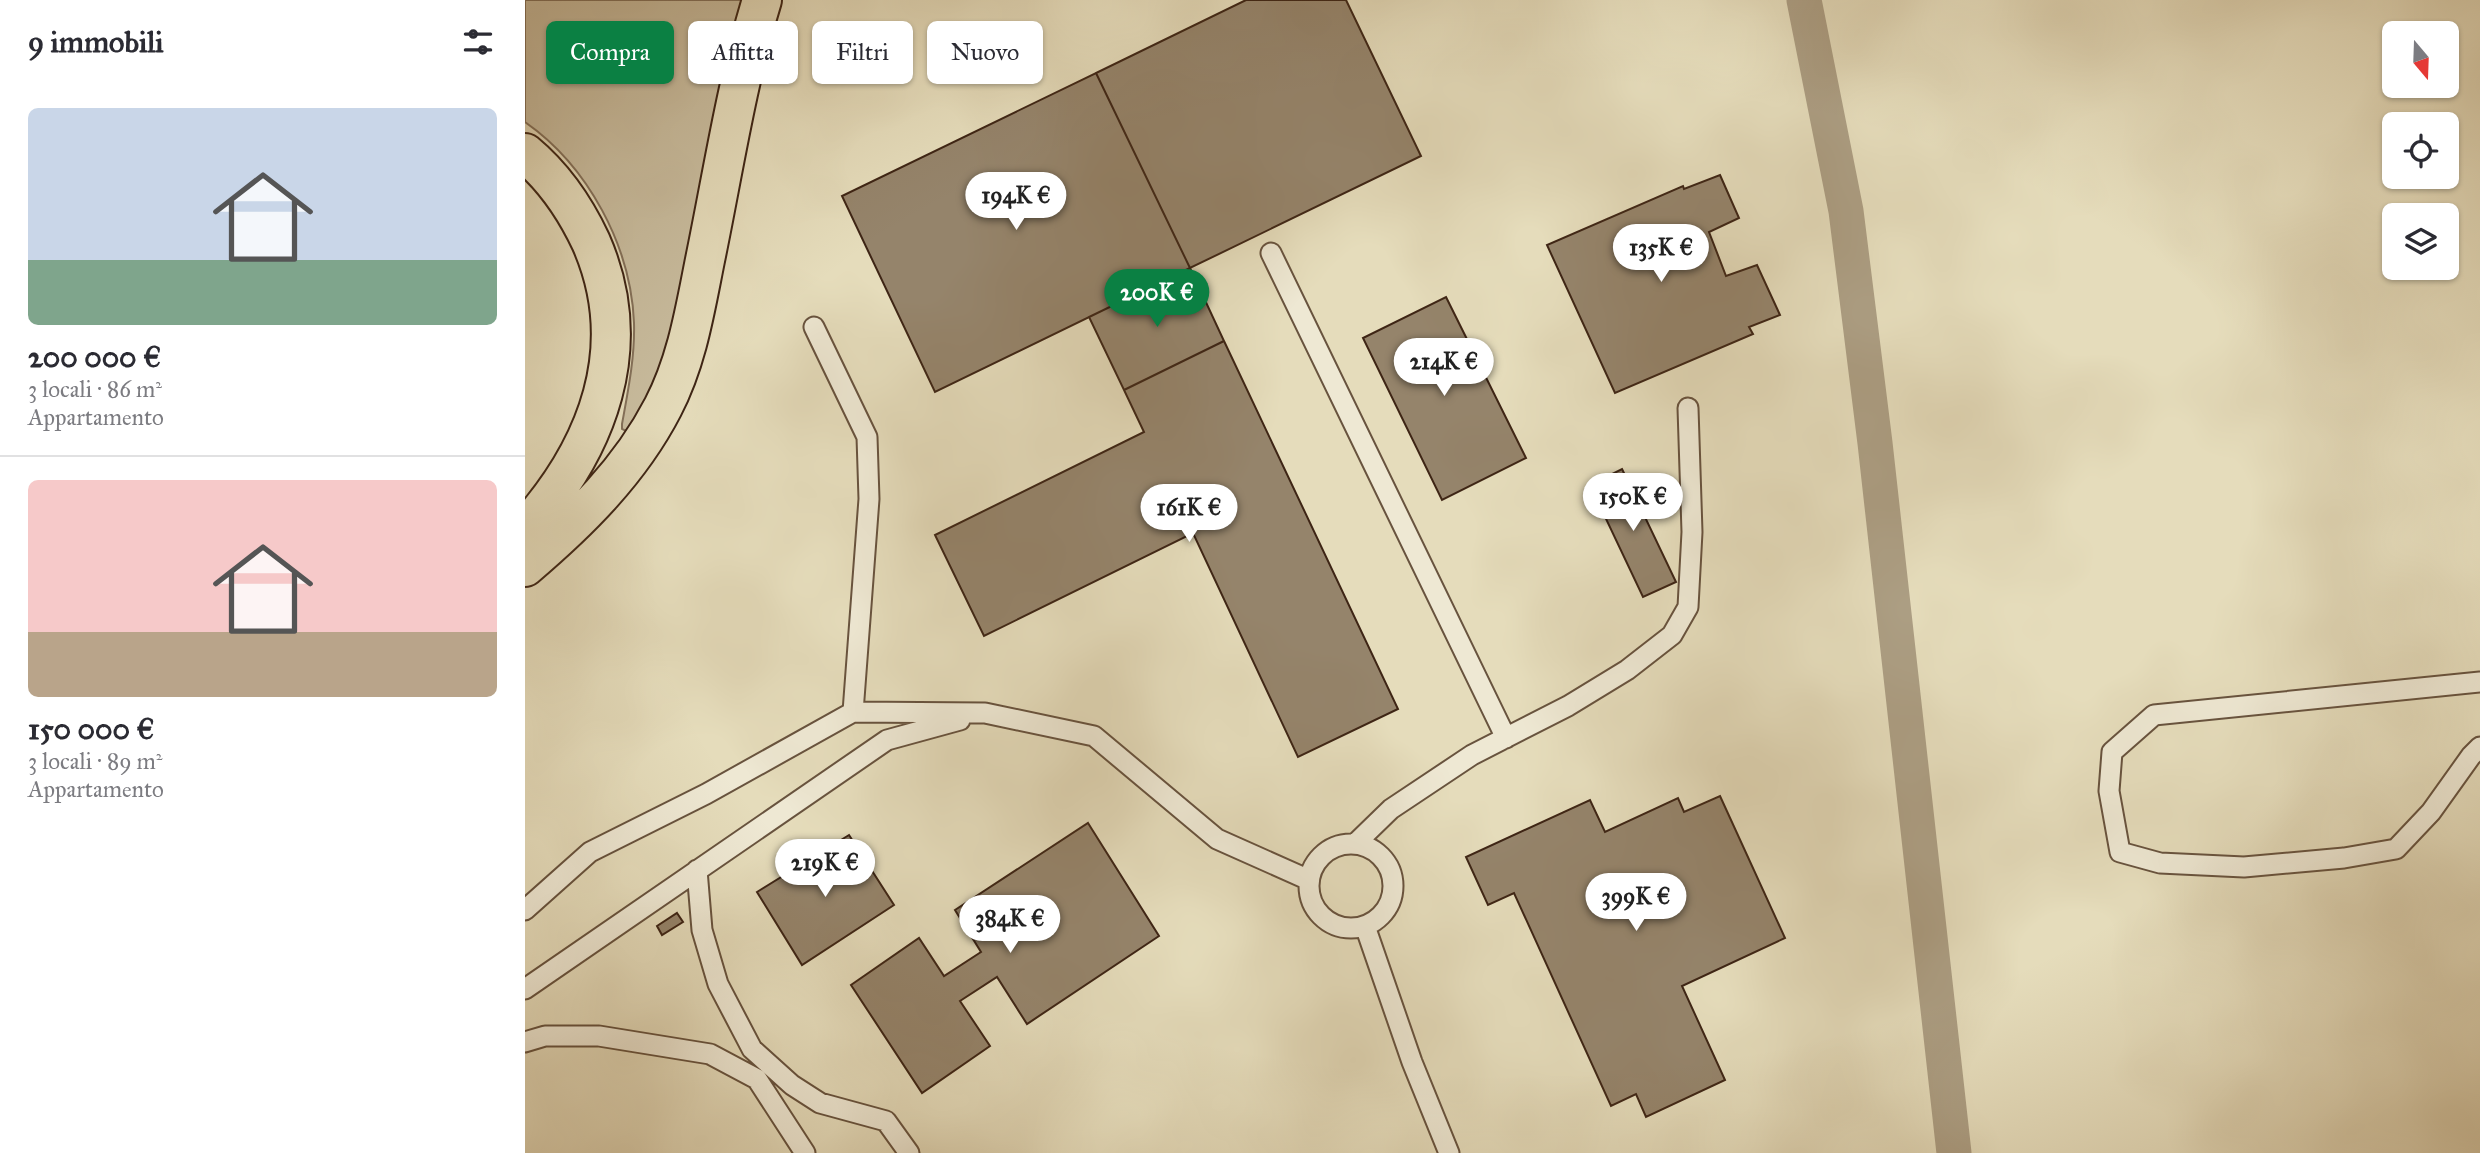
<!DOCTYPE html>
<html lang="it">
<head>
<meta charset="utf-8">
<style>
	body { margin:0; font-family:"IM FELL Great Primer",serif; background:#f2f2f3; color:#2b2b33; height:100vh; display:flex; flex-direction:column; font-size:26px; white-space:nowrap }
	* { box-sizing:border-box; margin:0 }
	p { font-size:23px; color:#7c7c81 }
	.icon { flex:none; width:38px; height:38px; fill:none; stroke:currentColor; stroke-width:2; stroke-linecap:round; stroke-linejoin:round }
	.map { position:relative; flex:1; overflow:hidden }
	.details { display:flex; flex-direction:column; background:#fff; width:525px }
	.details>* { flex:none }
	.hud { position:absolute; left:21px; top:21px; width:665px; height:63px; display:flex; gap:14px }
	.needle { width:46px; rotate:161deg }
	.controls { position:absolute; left:1857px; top:21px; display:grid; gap:14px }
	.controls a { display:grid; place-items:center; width:77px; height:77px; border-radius:10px; background:#fff; box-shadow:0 2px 5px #0004; font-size:35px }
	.price { position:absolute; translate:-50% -60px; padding:0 16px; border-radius:24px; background:#fff; color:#222; font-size:23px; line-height:46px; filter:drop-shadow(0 2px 4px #0008) }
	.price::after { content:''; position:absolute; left:50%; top:42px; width:21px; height:16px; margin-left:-10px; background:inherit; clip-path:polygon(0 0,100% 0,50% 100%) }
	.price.on { background:#0b8043; color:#fff }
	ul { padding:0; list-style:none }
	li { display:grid; align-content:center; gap:14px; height:371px; padding:0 28px }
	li+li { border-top:2px solid #e1e1e2 }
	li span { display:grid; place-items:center; height:217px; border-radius:10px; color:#555 }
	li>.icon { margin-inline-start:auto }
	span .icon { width:126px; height:126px; fill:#fffc; stroke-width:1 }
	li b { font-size:30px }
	h2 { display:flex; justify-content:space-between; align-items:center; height:84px; padding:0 28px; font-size:30px }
	.chip { padding:0 24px; border-radius:10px; background:#fff; box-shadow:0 2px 5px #0004; font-size:24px; line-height:63px }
	.chip.on { background:#0b8043; color:#fff }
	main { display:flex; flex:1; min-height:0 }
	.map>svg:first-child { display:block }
</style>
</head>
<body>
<main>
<section class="details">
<h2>9 immobili<svg class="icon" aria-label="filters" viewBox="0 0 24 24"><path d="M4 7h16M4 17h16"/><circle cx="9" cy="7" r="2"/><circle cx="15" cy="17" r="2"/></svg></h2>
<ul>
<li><span style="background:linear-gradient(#c9d6e8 70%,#7fa58c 0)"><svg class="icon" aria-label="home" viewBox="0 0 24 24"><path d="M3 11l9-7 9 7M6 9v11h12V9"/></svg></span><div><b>200 000 €</b><p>3 locali · 86 m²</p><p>Appartamento</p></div></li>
<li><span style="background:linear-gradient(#f6c9c9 70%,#b9a48a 0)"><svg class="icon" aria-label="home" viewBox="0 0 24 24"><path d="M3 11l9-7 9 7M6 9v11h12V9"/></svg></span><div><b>150 000 €</b><p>3 locali · 89 m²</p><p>Appartamento</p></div></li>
</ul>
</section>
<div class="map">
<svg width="1955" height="1153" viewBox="0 0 1955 1153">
	<rect width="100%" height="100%" fill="#e5dcbb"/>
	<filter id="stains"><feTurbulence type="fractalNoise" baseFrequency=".00286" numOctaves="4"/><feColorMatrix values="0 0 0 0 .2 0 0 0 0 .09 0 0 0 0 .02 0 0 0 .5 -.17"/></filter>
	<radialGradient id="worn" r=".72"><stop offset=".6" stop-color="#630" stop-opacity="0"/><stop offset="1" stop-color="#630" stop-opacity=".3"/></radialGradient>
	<!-- green -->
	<path fill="#c9bd9f" stroke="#84715a" stroke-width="2" d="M0,0h219l-75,349 -26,62 -17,20 -4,-2v-5c6,-33 13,-67 12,-101 -3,-77 -46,-157 -109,-201z"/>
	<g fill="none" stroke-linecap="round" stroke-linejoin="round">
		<!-- canal -->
		<path stroke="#ac9e83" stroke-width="35" d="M1279,0l42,211 29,232 79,710"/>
	</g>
	<!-- building -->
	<path fill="#95846b" stroke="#3e2515" stroke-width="2" d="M721,0h100l75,156 -231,112 -94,-195z
		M571,73l94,195 -255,124 -93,-196z
		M1195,175l19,43 -30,14 17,44 31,-11 23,50 -31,12 4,7 -138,59 -68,-148 136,-59 1,3z
		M665,268l34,73 -100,49 -35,-73z
		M921,297l80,161 -84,42 -79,-162z
		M699,341l174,368 -100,48 -105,-224 -209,103 -49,-101 209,-103 -20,-42z
		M1097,469l54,113 -33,15 -53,-112z
		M1195,796l65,142 -103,48 43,94 -79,37 -10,-23 -25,12 -97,-213 -26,12 -22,-48 124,-57 15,32 73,-34 6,14z
		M563,823l71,113 -132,88 -30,-47 -37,24 30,45 -68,47 -71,-108 68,-47 25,38 37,-24 -26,-42z
		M324,835l45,70 -92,60 -45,-73z
		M152,913l6,9 -21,13 -5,-9z"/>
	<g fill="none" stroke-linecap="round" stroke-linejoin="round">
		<defs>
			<path id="lane" d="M746,253l235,485
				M289,327l53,110 2,62 -16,213
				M1955,682l-326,33 -42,37 -3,39 11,61 40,11 84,4 100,-9 52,-9 35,-37 40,-56 9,-9
				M831,843l35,-34 81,-54 96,-49 59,-36 45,-35 16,-28 4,-75 -4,-124
				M784 886a42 42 0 1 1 84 0a42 42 0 1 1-84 0Z
				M172,870l5,60 16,54 34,65 40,36 28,18 66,18 23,32
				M0,910l65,-58 116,-58 147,-82 132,1 109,23 123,103 92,41
				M840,926l47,136 37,91
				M0,989l362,-249 73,-20
				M0,1042l20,-6h54l111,18 47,25 48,74"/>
			<path id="highway" d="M0,153c29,24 50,55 66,89 46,105 7,206 -66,287
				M0,567c54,-46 105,-96 138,-160 24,-46 32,-97 42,-147 18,-87 31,-175 57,-260"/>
		</defs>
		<!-- lane casing -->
		<use href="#lane" stroke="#68533e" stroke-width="23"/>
		<!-- highway casing -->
		<use href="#highway" stroke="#3e2515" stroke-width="42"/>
		<!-- lane -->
		<use href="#lane" stroke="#eee8d3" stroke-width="19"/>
		<!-- highway -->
		<use href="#highway" stroke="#e5dcbb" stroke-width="38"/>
	</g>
	<rect width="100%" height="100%" filter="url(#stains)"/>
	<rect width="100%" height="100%" fill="url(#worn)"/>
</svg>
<div class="controls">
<a><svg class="needle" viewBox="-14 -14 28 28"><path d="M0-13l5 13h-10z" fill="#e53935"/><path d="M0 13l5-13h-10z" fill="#7c7c81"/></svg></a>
<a><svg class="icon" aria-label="locate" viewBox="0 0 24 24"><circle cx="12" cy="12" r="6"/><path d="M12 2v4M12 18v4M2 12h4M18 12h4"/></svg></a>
<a><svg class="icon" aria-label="layers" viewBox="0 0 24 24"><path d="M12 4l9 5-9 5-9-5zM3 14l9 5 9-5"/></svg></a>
</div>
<b class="price" style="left:491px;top:232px">194K €</b>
<b class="price" style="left:1136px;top:284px">135K €</b>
<b class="price on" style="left:632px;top:329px">200K €</b>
<b class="price" style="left:919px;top:398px">214K €</b>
<b class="price" style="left:1108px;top:533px">150K €</b>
<b class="price" style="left:664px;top:544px">161K €</b>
<b class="price" style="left:300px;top:899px">219K €</b>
<b class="price" style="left:1111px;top:933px">399K €</b>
<b class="price" style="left:485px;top:955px">384K €</b>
<div class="hud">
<a class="chip on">Compra</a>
<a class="chip">Affitta</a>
<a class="chip">Filtri</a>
<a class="chip">Nuovo</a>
</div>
</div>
</main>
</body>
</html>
